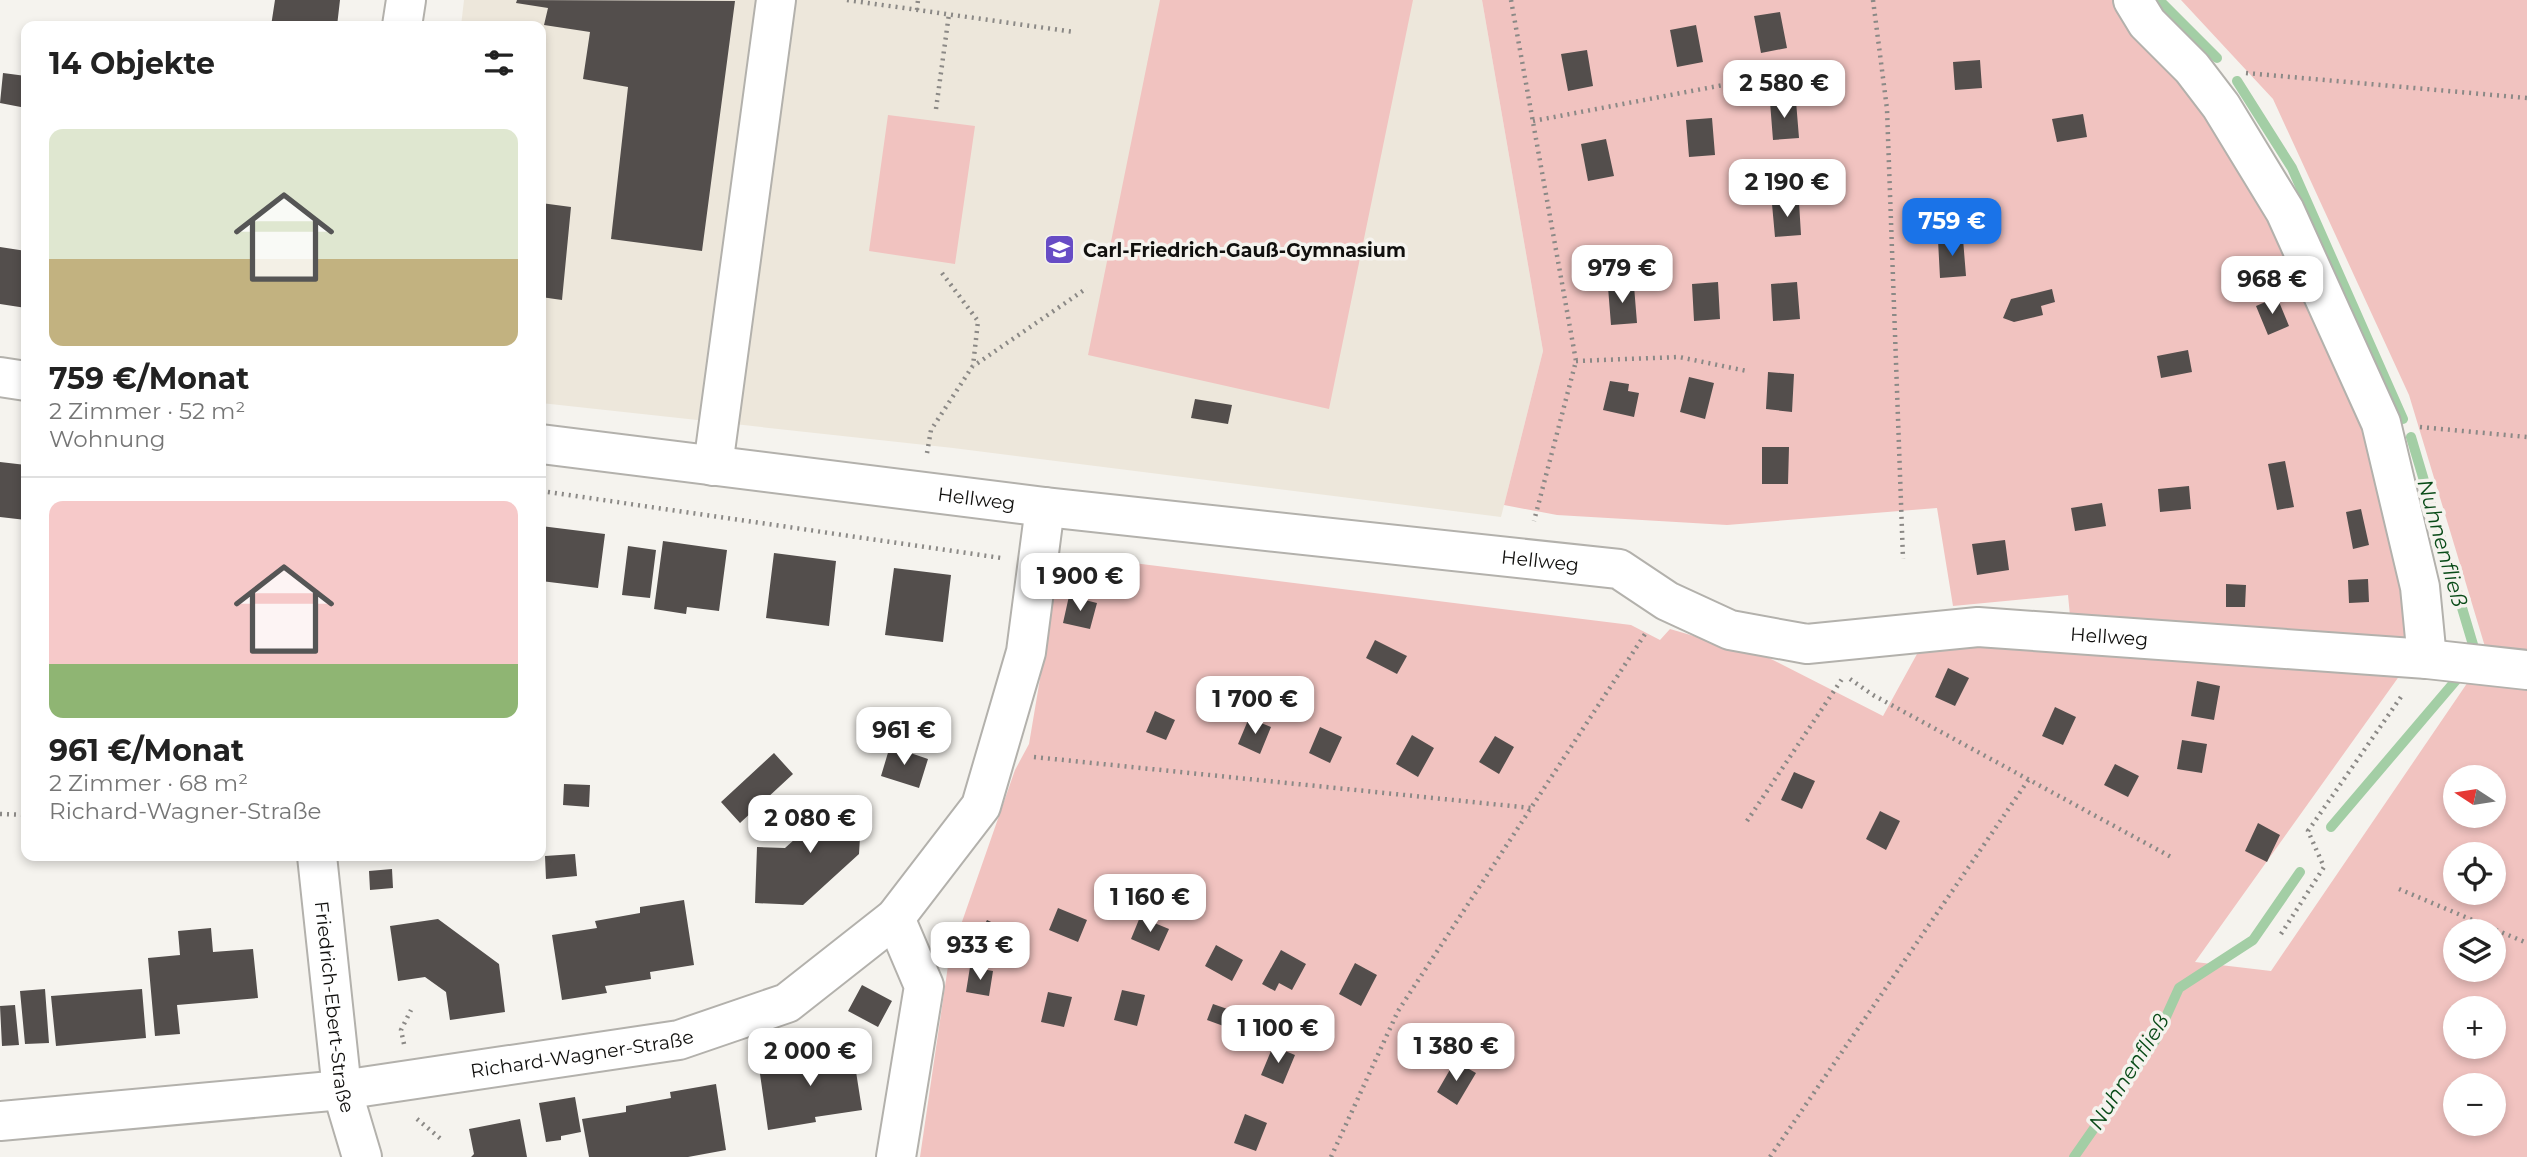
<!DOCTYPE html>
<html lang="de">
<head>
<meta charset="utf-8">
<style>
	body { margin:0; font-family:Montserrat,sans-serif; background:#f2f2f2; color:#222; height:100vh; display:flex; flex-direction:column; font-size:26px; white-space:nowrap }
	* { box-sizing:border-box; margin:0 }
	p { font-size:23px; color:#767676 }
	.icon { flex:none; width:38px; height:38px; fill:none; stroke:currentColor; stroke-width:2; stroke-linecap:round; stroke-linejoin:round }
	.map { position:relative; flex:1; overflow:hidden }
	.details { position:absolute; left:21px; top:21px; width:525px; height:840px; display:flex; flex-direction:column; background:#fff; border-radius:14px; box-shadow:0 4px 10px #0003 }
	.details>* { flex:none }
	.needle { width:46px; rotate:282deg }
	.tools { position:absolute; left:2443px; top:765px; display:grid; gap:14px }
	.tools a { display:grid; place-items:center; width:63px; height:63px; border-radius:50%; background:#fff; box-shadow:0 4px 10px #0003; font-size:35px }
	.price { position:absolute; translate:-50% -60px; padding:0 16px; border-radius:14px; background:#fff; color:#222; font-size:23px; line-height:46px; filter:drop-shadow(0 2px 4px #0008) }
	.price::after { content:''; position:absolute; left:50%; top:42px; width:21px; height:16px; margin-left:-10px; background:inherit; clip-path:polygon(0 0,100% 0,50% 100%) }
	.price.selected { background:#1a73e8; color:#fff }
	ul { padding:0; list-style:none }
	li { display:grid; align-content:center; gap:14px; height:371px; padding:0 28px }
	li+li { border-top:2px solid #e0e0e0 }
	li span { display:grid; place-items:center; height:217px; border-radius:14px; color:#555 }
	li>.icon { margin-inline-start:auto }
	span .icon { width:126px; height:126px; fill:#fffc; stroke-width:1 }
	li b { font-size:30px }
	h2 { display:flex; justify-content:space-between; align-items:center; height:84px; padding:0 28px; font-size:30px }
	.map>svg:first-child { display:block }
</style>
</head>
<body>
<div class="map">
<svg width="2527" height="1157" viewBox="0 0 2527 1157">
	<rect width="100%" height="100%" fill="#f5f3ee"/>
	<!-- built -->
	<path fill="#ede7db" d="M464,0h1018l61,351 -42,166 -548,-69 -412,-45v-377h-80z"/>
	<!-- green -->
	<path fill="#f1c3c0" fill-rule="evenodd" d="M1160,0h253l-84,409 -241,-54z
		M1482,0h638l86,101 68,118 93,213 44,202 -8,12 -333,-30 -2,-21 -115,11 -16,-98 -210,17 -170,-10 -53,-10 39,-154z
		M2181,0h346v654l-41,-4 -77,-255 -136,-296z
		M888,115l87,11 -20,138 -86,-13z
		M1061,554l570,71 29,15 10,-11 99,29 114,58 40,-73h186l291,32 -205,287 76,9 201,-295 55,6v475h-1607l29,-198 66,-189 14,-26zM2455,777h39v39h-39zM2455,854h39v38h-39zM2455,931h39v39h-39zM2455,1008h39v38h-39zM2455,1085h39v39h-39z"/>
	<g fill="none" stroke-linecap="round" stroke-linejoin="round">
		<!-- stream -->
		<path stroke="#a3cea5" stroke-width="10" d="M2159,0l58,58
			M2237,81l55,87 111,251
			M2411,437l63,211
			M2331,827l132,-155
			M2074,1157l81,-116 24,-53 74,-48 47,-68"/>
	</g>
	<!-- building -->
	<path fill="#534e4c" d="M275,0h65l-3,26h-66z
		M517,0l218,1 -33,250 -91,-12 17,-152 -45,-8 7,-47 -46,-7 4,-17 -32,-5z
		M1780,12l7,36 -26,5 -7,-37z
		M1696,25l7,37 -26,5 -7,-37z
		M1587,50l6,36 -25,5 -7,-37z
		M1980,60l2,28 -27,2 -2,-28z
		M3,73l23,3v32l-26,-5z
		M1796,101l3,37 -26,2 -3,-38z
		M2083,114l4,23 -30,5 -5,-23z
		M1712,118l3,37 -26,2 -3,-37z
		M1606,139l8,37 -26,5 -7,-37z
		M1799,202l2,33 -26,2 -3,-33z
		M541,203l30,4 -9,93 -21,-3z
		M1963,239l3,37 -26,2 -2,-38z
		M0,247l26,4v57l-26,-4z
		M2267,277l6,13 -19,9 -6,-14z
		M1718,282l2,37 -26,2 -2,-37z
		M1797,282l3,37 -27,2 -2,-37z
		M1634,286l3,37 -26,2 -3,-38z
		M2052,289l3,13 -14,4 2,9 -29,7 -11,-4 8,-19z
		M2277,297l12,29 -21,9 -12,-29z
		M2188,350l4,22 -31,6 -4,-22z
		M1768,372l26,2 -2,38 -26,-3z
		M1689,377l25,6 -9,36 -25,-7z
		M1610,381l19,3 -1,7 11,2 -5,24 -31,-7z
		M1195,399l37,6 -4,19 -37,-6z
		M1762,447h27l-1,37h-26z
		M2285,461l9,46 -17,3 -9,-46z
		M0,462l26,3v55l-26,-3z
		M2189,486l2,23 -31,3 -2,-23z
		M2102,503l4,23 -31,5 -4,-23z
		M2361,509l8,36 -16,4 -7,-37z
		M541,526l64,8 -7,54 -57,-7z
		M2005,540l4,30 -32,5 -5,-31z
		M663,541l64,9 -8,61 -32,-4 -1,7 -32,-5z
		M628,546l28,4 -6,48 -28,-3z
		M774,553l62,8 -7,65 -63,-8z
		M894,568l57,7 -8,67 -58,-7z
		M2368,579l1,23 -20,1 -1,-23z
		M2226,584l20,1 -1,22h-19z
		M1069,596l28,7 -7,26 -27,-6z
		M1375,640l32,16 -10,18 -31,-16z
		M1948,668l21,10 -14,28 -20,-9z
		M2197,681l23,5 -6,34 -23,-4z
		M2055,707l21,10 -13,28 -21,-9z
		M1155,711l20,9 -9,20 -20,-8z
		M1249,718l22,9 -11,27 -22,-10z
		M1320,727l22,10 -12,26 -21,-10z
		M1412,735l22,13 -16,29 -22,-13z
		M1495,736l19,11 -15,27 -20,-12z
		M2182,740l25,4 -5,29 -25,-4z
		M890,746l38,13 -9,29 -38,-12z
		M774,753l19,21 -53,49 -19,-21z
		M2115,764l24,12 -11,21 -24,-12z
		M1794,772l21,9 -13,28 -21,-9z
		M564,784l26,1 -1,22 -26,-2z
		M807,801l55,4 -3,49 -56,51 -48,-2 2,-56 28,1 20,-18z
		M1880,811l20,10 -14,29 -20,-11z
		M2258,823l22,12 -13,27 -22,-11z
		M575,854l2,22 -31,3 -1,-23z
		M392,869l1,19 -23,2 -1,-19z
		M684,900l10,65 -44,7 1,7 -46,7 2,7 -45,7 -10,-65 45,-7 -2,-7 45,-8v-6z
		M1058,908l29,12 -9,22 -29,-12z
		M1140,917l29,12 -10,22 -28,-12z
		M438,919l61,45 6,48 -55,8 -4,-28 -21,-15 -27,4 -8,-55z
		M987,920l27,13 -10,22 -28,-14z
		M211,928l2,24 40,-3 5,49 -81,7 3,29 -25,2 -7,-78 32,-3 -2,-24z
		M1216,945l27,15 -11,21 -27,-15z
		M1281,950l25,14 -14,26 -13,-7 -4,8 -13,-7z
		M1355,963l22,12 -16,31 -22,-12z
		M970,967l23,4 -4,25 -23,-4z
		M862,985l30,16 -14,26 -30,-16z
		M45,989l4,54 -24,1 -5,-53z
		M142,989l4,49 -90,8 -5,-50z
		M1122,990l23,5 -8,31 -23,-6z
		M1048,992l24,5 -8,30 -23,-5z
		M1213,1004l23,8 -7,16 -22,-8z
		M15,1005l4,40 -17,1 -2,-40z
		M852,1046l10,64 -47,7 1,5 -48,8 -9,-63 46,-8v-5z
		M1273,1046l22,9 -12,29 -22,-9z
		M1455,1061l21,12 -19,32 -20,-13z
		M716,1084l10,66 -38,7h-99l-7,-38 44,-7v-6l45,-8 -1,-6z
		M575,1097l6,35 -20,4v4l-15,2 -7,-39z
		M1245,1114l22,9 -11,28 -22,-8z
		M520,1119l7,38h-56l3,-3 -5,-25z"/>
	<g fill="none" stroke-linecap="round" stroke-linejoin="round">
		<defs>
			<g id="minor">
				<path d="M2133,0l14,23 45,45 29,38 64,105 96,212 39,164 7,72"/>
				<path d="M402,26l4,-26"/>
				<path d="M0,377l26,4"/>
				<path id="s1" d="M541,444l504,63 574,62 48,32 63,29 77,14 171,-17 449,32 100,11"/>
				<path d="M713,466l63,-466"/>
				<path id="s2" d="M317,856l25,234 20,67"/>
				<path d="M895,918l29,68 -28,171"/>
				<path id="s3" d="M0,1121l342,-31 337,-50 108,-37 108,-85 86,-112 45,-154 19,-145"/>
			</g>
		</defs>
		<!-- minor casing -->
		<use href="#minor" stroke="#b3b1ac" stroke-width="42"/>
		<!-- path -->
		<path stroke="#8b8986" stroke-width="4.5" stroke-dasharray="2 5" stroke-linecap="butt" d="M847,0l227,32
			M1511,0l65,361 -42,160
			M1873,0l14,109 16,450
			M917,10l1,-10
			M2246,73l281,25
			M936,109l13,-95
			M1533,121l222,-42
			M942,273l36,48 -5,45
			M1576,361l103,-4 68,14
			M2420,427l107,10
			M927,453l4,-23 41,-63 115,-79
			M541,491l460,67
			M1850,679l23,16 300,163
			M1034,757l497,51
			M0,814l26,1
			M1747,821l95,-142
			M2399,889l128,54
			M2281,934l43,-67 -16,-36 95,-137
			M404,1044l-3,-14 10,-20
			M417,1119l25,21
			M1331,1157l67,-146 249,-380
			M1770,1157l259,-378"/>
		<!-- minor -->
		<use href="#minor" stroke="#fff" stroke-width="38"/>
	</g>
	<!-- icons -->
	<defs>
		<symbol id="school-square" viewBox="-11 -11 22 22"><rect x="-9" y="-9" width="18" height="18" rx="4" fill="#674cc5" stroke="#f5f3ee"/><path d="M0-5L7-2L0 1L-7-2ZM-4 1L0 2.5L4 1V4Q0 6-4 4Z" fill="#fff"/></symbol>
	</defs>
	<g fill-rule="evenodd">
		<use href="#school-square" x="1042" y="232" width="35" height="35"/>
	</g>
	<g text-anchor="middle" stroke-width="7" stroke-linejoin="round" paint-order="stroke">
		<!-- poi labels -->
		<g font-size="19" font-weight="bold" fill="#11100e" stroke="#f5f3ee" text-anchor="start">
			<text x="1083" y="257">Carl-Friedrich-Gauß-Gymnasium</text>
		</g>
		<!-- street labels -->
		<g font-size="19" fill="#11100e" stroke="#f5f3ee">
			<text dy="7" stroke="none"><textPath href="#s1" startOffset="439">Hellweg</textPath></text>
			<text dy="7" stroke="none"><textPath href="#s1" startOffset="1006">Hellweg</textPath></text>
			<text dy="7" stroke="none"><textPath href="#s1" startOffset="1594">Hellweg</textPath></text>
			<text dy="7" stroke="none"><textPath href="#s2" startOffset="152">Friedrich-Ebert-Straße</textPath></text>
			<text dy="7" stroke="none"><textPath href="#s3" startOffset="586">Richard-Wagner-Straße</textPath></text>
		</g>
		<!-- water labels -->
		<g font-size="21" font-style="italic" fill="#094b18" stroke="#f5f3ee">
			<text transform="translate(2442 543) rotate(74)" y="7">Nuhnenfließ</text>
			<text transform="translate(2129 1072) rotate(-58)" y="7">Nuhnenfließ</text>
		</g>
	</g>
</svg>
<div class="tools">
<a><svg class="needle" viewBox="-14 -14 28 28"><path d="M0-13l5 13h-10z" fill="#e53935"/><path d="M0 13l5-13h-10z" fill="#767676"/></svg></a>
<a><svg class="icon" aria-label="locate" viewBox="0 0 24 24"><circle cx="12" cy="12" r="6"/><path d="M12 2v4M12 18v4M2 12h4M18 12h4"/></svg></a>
<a><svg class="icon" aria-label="layers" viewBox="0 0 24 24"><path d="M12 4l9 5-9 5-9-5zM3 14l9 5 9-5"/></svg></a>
<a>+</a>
<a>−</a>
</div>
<b class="price" style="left:1784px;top:120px">2 580 €</b>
<b class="price" style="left:1787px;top:219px">2 190 €</b>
<b class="price selected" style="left:1952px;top:258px">759 €</b>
<b class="price" style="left:1622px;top:305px">979 €</b>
<b class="price" style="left:2272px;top:316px">968 €</b>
<b class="price" style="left:1080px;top:613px">1 900 €</b>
<b class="price" style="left:1255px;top:736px">1 700 €</b>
<b class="price" style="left:904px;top:767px">961 €</b>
<b class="price" style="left:810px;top:855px">2 080 €</b>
<b class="price" style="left:1150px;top:934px">1 160 €</b>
<b class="price" style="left:980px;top:982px">933 €</b>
<b class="price" style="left:1278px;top:1065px">1 100 €</b>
<b class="price" style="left:1456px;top:1083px">1 380 €</b>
<b class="price" style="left:810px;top:1088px">2 000 €</b>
<section class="details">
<h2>14 Objekte<svg class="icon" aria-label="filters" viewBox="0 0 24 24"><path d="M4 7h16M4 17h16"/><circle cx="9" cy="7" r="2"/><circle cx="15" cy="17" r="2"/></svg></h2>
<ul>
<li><span style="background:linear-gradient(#dfe7d0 60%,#c2b280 0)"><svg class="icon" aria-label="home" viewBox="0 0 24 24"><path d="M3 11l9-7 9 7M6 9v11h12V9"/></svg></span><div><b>759 €/Monat</b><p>2 Zimmer · 52 m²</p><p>Wohnung</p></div></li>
<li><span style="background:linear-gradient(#f6c9c9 75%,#8fb573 0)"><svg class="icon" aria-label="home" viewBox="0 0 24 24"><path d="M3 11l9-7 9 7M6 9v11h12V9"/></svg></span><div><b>961 €/Monat</b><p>2 Zimmer · 68 m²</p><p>Richard-Wagner-Straße</p></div></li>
</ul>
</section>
</div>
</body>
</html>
